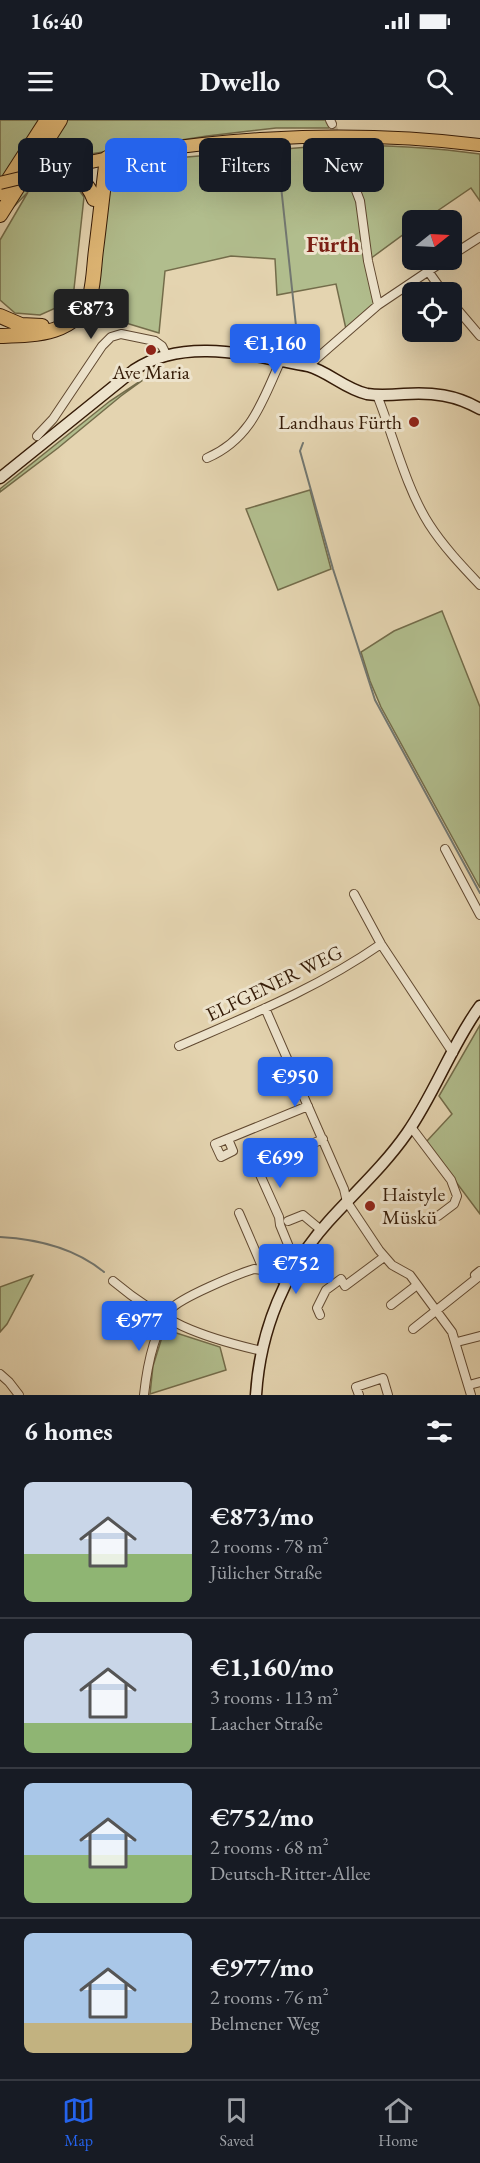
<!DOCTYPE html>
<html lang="en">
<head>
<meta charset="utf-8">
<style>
	body { margin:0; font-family:"EB Garamond",serif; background:#242831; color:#f1f3f6; height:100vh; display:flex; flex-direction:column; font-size:22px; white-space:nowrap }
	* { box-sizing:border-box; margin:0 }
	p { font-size:20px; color:#9ea1a6 }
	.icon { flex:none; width:33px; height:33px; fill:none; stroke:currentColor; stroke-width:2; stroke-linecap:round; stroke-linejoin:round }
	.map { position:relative; height:1275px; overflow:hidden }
	.panel { display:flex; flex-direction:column; background:#171b24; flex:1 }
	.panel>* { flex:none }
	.banner { position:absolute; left:18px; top:18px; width:444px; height:54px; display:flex; gap:12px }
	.needle { width:39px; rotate:72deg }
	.controls { position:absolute; left:402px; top:90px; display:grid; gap:12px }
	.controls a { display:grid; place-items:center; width:60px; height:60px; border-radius:9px; background:#171b24; box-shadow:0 6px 24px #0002; font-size:30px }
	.price { position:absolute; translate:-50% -51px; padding:0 14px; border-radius:6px; background:#2563eb; color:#fff; font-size:20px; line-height:39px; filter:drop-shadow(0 2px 3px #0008) }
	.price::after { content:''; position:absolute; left:50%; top:36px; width:18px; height:14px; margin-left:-9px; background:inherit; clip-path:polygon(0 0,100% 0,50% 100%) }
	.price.on { background:#222; color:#fff }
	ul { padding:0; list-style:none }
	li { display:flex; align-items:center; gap:18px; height:150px; padding:0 24px }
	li+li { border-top:2px solid #363941 }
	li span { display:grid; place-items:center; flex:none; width:168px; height:120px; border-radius:9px; color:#555 }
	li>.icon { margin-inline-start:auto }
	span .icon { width:72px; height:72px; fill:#fffc; stroke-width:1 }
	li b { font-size:26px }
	h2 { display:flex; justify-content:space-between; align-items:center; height:72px; padding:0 24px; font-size:26px }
	.pill { padding:0 21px; border-radius:9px; background:#171b24; box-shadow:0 6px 24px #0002; font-size:21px; line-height:54px }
	.pill.on { background:#2563eb; color:#fff }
	.status { display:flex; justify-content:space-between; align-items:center; height:42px; padding:0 30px; background:#171b24; direction:ltr }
	.status svg { height:16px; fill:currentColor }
	header { display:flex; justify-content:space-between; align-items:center; height:78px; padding:0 24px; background:#171b24; font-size:27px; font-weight:700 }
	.tabs { display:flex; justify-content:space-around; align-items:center; height:84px; border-top:2px solid #363941; background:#171b24; font-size:16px; color:#9ea1a6 }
	.tabs a { display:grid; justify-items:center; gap:3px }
	.tabs .on { color:#2563eb }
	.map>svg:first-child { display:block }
</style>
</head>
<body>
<div class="status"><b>16:40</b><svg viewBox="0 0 49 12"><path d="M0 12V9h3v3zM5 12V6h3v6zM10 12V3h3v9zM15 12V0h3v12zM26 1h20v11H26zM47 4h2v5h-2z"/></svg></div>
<header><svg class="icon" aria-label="menu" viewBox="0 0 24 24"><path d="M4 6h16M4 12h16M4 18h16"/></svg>Dwello<svg class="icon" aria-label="search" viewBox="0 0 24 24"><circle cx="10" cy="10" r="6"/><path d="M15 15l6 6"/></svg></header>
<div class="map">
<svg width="480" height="1275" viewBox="0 0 480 1275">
	<rect width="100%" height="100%" fill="#e4d4b0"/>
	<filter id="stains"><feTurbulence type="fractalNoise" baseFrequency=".00333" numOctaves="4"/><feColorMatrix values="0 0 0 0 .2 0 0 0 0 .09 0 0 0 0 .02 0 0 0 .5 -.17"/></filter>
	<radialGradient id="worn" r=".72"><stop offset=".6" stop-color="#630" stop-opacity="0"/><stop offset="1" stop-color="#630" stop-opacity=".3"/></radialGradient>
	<!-- green -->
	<path fill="#b1bd8d" stroke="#736c4a" stroke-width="1.5" d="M0,0h327l6,8h-57l-69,8 -149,23 -27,29 31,-7 14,5 8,11 -10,92 -16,18 -18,8 -25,-2 -15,-13v-60l28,-48 -28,29z
		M333,25c50,0 98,2 147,9v47l-9,-13 -47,32h-12v8l-42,31 -7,-59 -15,-44h-8l18,50 16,99 -28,24 -10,-45 -59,11 -2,-36 -44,-3 -66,15 -6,62 -43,-13 -27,-11 21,-131 4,-7 9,-7 64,-7z
		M155,247l2,10 -7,-2 -29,21 -63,52 -58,44v-3l110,-88 35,-23z
		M310,370l21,79 -53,21 -32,-81z
		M442,491l38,96v181l-99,-181 -11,-26 -9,-29 33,-21z
		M480,905v189l-54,-72 26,-28 -13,-18z
		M33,1155l-26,49 -7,8v-45z
		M167,1210l53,17 6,23 -76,24 3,-28 10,-32z"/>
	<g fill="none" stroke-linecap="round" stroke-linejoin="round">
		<!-- stream -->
		<path stroke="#727770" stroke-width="2" d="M278,38l21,196 3,6
			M303,323l-3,8 33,118 42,131 105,193
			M0,1117c37,2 76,12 104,35"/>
		<!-- street-tunnel -->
		<path stroke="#c1af8e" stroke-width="8" stroke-dasharray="8 4" stroke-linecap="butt" d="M332,4l9,27"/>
		<defs>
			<path id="street" d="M330,0l2,4
				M452,135l28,-18
				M428,151l15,21
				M452,183l28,33
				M378,185l67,-45
				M308,246l70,-61 -10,-44 -8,-60 -19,-50
				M377,275c16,40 29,93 52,129 14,22 33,42 51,61
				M37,316l16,-17 49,-73 9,-9 10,-3 34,7 7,5 5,10
				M207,338c44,-19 55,-56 73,-96
				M445,729l35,66
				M354,774l27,50 72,109
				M265,888l79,181 3,13 32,48 13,15 18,10 42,57 19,63
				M179,926c71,-31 137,-57 202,-102
				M411,1007l40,53 6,16 -3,8 -16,12
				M228,1019l5,12 -12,6 -6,-13 93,-38
				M239,1093l25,58
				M288,1101l15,-6 18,15
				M296,1144l-16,-39 -1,-8 -22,-49 66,-29
				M113,1161c49,41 87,56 149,70
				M391,1185l26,-20
				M320,1195l-3,-7 9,-18 15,-11 4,7 39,-29
				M413,1209l64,-51 -2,-3 5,-4
				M457,1222l23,-6
				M0,1254l9,8 10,13
				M469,1265l11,-3
				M144,1275c3,-28 9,-62 26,-85 9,-12 68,-36 84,-41l8,1 24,12
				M359,1275l-3,-8 27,-9 5,17"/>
			<path id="secondary" d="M0,358l134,-108c51,-34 118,-14 174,-4 21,6 37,23 59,28 12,2 25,1 37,0 28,-2 52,1 76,15
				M256,1275c4,-65 29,-125 72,-173 27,-30 56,-56 79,-89 28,-40 45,-89 73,-127"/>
			<path id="primary" d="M54,50c138,-33 285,-42 426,-25"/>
			<path id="highway" d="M54,50c19,5 33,9 40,29
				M0,73l47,-73
				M0,95l60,-95
				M0,196l21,9 21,1
				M0,216c34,-1 77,-1 90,-40 4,-15 4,-31 6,-46 4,-31 7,-61 11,-92"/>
		</defs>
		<!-- street casing -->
		<use href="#street" stroke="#614931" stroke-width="10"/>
		<!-- secondary casing -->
		<use href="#secondary" stroke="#351b07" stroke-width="13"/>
		<!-- primary casing -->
		<use href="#primary" stroke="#351b07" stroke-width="14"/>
		<!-- highway casing -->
		<use href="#highway" stroke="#351b07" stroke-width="16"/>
		<!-- street -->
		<use href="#street" stroke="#ede3cc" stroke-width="8"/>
		<!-- secondary -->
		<use href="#secondary" stroke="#ede3cc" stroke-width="10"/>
		<!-- primary -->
		<use href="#primary" stroke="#e2ba78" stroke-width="12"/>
		<!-- highway -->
		<use href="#highway" stroke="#e2ba78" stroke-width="14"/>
		<defs>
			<path id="primary-bridge" d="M0,63l54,-13"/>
		</defs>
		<!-- primary-bridge casing -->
		<use href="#primary-bridge" stroke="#351b07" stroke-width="14" stroke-linecap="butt"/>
		<!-- primary-bridge -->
		<use href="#primary-bridge" stroke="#e2ba78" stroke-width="12"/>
	</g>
	<!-- markers -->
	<g fill="#8f2418" stroke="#ede3cc" stroke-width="2">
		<circle cx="151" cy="230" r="6"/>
		<circle cx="414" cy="302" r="6"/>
		<circle cx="370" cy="1086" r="6"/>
	</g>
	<g text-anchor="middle" stroke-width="6" stroke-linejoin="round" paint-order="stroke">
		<!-- poi labels -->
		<g font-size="20" fill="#351b07" stroke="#ede3cc">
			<text x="151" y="259">Ave Maria</text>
			<text x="402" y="309" text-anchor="end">Landhaus Fürth</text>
			<text x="382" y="1081" text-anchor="start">Haistyle<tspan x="382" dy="23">Müskü</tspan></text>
		</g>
		<!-- street labels -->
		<g font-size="20" fill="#351b07" stroke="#ede3cc">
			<text transform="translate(274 863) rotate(-26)" y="7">ELFGENER WEG</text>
		</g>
		<!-- quarter labels -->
		<g font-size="22" font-weight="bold" fill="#7a1f14" stroke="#ede3cc">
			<text x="333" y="132">Fürth</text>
		</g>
	</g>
	<rect width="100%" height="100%" filter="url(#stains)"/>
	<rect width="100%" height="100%" fill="url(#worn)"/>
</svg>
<div class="controls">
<a><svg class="needle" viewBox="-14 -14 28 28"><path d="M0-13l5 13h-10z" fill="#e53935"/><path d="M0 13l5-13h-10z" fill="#9ea1a6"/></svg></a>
<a><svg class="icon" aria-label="locate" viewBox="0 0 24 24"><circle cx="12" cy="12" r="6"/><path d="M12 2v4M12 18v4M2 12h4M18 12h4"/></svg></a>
</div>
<b class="price on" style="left:91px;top:220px">€873</b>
<b class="price" style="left:275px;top:255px">€1,160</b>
<b class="price" style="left:295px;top:988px">€950</b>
<b class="price" style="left:280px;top:1069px">€699</b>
<b class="price" style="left:296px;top:1175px">€752</b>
<b class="price" style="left:139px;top:1232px">€977</b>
<div class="banner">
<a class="pill">Buy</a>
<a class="pill on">Rent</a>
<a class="pill">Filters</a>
<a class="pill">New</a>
</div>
</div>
<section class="panel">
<h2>6 homes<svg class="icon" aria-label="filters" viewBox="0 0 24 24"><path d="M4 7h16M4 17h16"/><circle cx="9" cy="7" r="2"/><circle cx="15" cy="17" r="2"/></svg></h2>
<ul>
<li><span style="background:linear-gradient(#c9d6e8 60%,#8fb573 0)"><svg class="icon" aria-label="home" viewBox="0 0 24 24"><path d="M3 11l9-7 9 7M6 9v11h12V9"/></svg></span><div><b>€873/mo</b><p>2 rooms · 78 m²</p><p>Jülicher Straße</p></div></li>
<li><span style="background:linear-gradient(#c9d6e8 75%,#8fb573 0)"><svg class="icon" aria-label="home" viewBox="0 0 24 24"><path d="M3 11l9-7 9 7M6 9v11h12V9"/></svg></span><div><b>€1,160/mo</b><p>3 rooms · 113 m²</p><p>Laacher Straße</p></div></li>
<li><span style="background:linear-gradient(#a9c7e8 60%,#8fb573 0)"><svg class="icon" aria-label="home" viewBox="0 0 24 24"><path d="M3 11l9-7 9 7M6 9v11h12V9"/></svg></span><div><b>€752/mo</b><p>2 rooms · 68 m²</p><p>Deutsch-Ritter-Allee</p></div></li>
<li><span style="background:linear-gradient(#a9c7e8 75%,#c2b280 0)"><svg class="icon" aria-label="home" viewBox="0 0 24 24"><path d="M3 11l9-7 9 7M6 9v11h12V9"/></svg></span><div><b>€977/mo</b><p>2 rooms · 76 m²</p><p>Belmener Weg</p></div></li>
</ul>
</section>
<nav class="tabs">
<a class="on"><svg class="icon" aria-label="map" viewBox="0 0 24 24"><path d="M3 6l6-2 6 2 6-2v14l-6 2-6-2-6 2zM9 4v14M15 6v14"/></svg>Map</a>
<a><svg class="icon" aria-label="saved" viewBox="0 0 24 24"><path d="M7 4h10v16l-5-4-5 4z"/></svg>Saved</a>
<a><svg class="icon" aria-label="home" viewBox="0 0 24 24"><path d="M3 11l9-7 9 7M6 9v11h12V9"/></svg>Home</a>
</nav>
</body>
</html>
